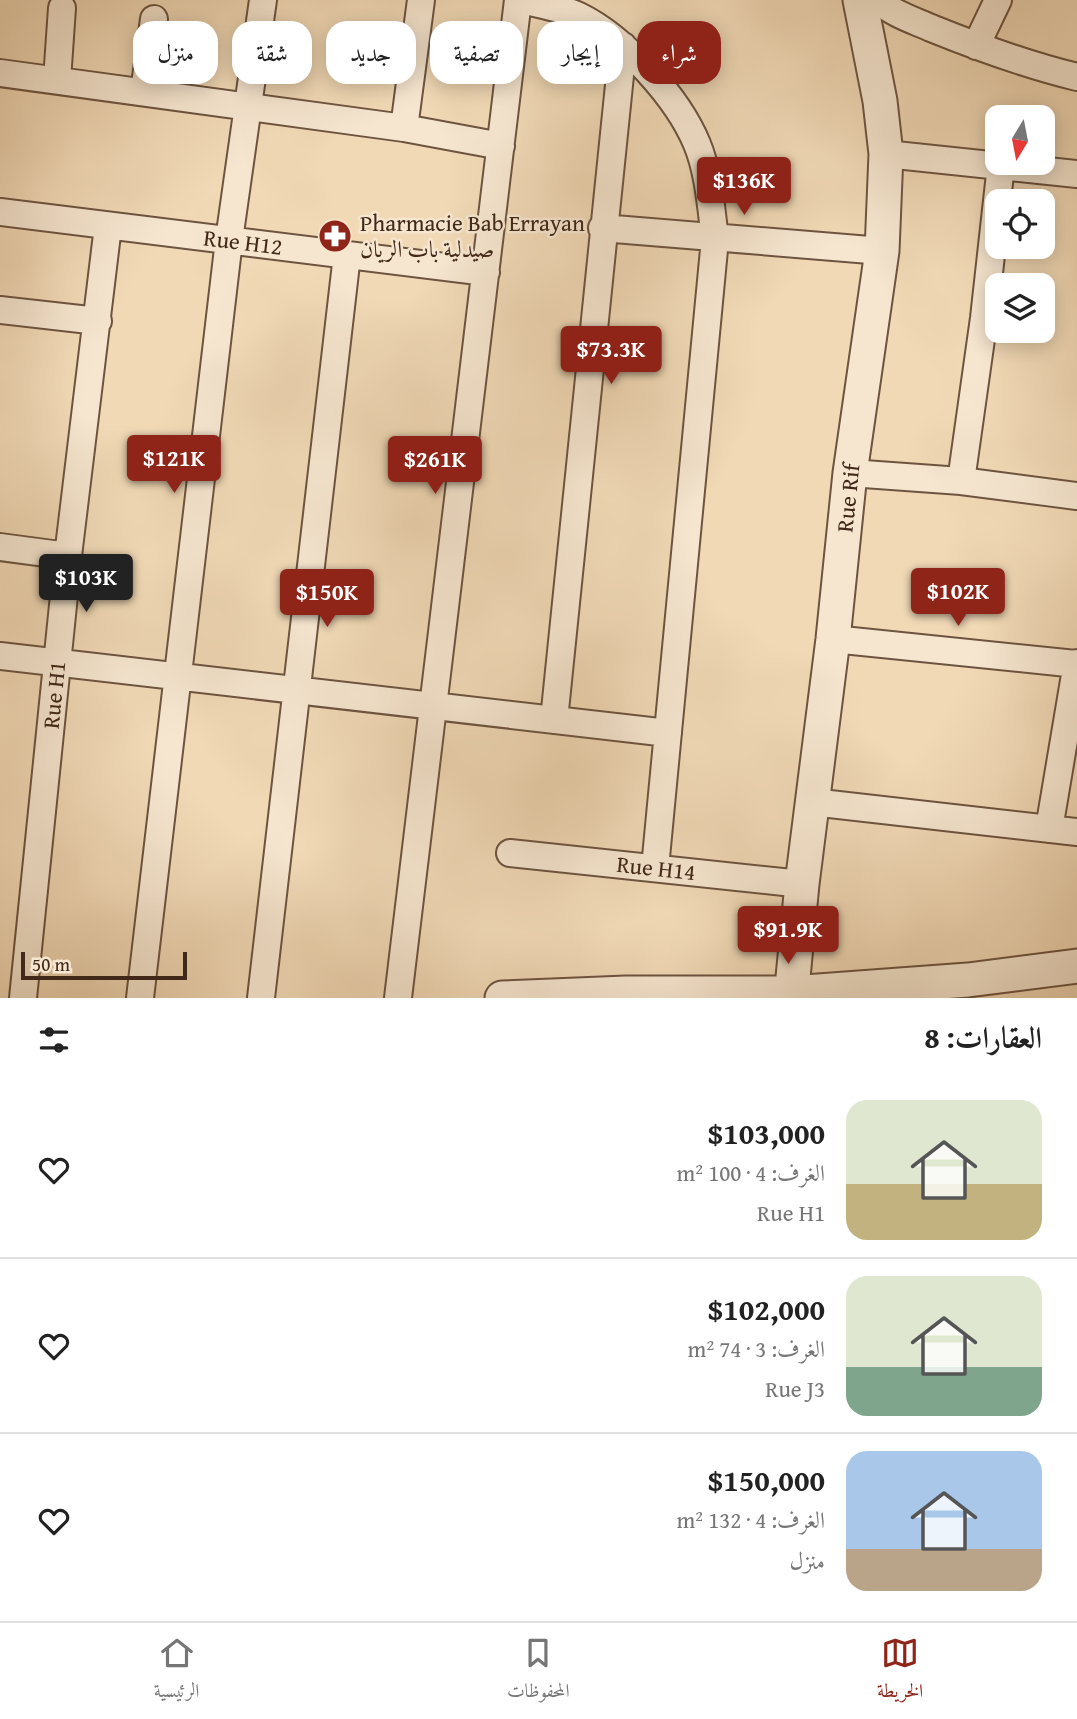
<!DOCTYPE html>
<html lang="ar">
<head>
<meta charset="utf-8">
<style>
	body { margin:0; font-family:"Gentium Book Plus",Amiri,serif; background:#f6f6f6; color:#222; direction:rtl; height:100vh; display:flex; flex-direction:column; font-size:26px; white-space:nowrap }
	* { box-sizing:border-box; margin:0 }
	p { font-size:23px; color:#767676 }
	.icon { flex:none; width:38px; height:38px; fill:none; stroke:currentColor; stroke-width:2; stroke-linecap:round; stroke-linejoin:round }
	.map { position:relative; height:998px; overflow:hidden; direction:ltr }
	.side { display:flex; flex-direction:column; background:#fff; flex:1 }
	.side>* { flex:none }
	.guide { position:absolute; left:21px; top:21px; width:700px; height:63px; direction:rtl; display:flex; gap:14px }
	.needle { width:46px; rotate:190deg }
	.buttons { position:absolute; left:985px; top:105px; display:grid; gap:14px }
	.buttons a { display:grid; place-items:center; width:70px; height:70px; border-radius:14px; background:#fff; box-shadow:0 4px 18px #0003; font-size:35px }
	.scale { position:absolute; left:21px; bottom:18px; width:166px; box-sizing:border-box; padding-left:7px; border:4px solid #412819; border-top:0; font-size:19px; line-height:24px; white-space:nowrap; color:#412819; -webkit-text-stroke:5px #f6e6d0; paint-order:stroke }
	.price { position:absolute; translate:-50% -60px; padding:0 16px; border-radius:7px; background:#8f2418; color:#fff; font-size:23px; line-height:46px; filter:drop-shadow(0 2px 4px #0008) }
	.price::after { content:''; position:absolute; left:50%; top:42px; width:21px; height:16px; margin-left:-10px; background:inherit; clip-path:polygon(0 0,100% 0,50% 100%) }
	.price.active { background:#222; color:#fff }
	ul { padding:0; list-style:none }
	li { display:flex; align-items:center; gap:21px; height:175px; padding:0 35px }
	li+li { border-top:2px solid #e0e0e0 }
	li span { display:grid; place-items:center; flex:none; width:196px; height:140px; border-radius:21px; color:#555 }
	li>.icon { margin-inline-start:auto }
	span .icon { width:84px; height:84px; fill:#fffc; stroke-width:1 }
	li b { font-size:30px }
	h2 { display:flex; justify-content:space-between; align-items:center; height:84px; padding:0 35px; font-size:30px }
	.pill { padding:0 24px; border-radius:21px; background:#fff; box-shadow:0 4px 18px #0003; font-size:24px; line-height:63px }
	.pill.active { background:#8f2418; color:#fff }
	.dock { display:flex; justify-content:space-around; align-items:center; height:98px; border-top:2px solid #e0e0e0; background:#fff; font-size:19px; color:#767676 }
	.dock a { display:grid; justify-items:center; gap:4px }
	.dock .active { color:#8f2418 }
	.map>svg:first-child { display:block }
</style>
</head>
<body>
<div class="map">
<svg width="1077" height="998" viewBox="0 0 1077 998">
	<rect width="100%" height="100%" fill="#f1d9b6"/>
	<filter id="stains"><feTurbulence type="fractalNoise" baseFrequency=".00286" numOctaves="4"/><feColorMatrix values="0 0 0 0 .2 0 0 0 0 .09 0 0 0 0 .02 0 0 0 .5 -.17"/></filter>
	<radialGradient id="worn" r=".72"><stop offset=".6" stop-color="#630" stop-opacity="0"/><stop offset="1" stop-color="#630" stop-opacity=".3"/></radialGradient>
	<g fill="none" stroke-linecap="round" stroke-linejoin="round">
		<defs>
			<path id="minor" d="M522,0c19,5 40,8 57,16 45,22 99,82 118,128 12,29 14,64 18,95l-60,629
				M878,0c15,14 35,20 53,28 47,19 96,37 146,49
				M976,46l22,-46
				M0,73l404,55 97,18
				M57,80l5,-72
				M144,92l10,-73
				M404,128l17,-128
				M886,154l191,20
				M0,212l486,60
				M602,228l280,23
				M0,310l98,11
				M850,473l111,8 116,15
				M961,481l23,-163 17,-153
				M0,547l68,9
				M833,639l244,25
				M0,656l668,77
				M554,720l69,-674
				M812,802l265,30
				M1049,829l28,-166
				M510,853l292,31
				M23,998l45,-442 40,-330
				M140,998l89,-758 34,-240
				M261,998l86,-743
				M398,998l120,-998"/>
			<path id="tertiary" d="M502,998l124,-5h165l177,-13 109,-14
				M791,998l11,-114 31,-245 17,-166 32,-222 4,-97 -6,-53 -20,-101"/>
		</defs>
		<!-- minor casing -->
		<use href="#minor" stroke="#6d5440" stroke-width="30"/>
		<!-- tertiary casing -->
		<use href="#tertiary" stroke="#6d5440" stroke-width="37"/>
		<!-- minor -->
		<use href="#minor" stroke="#f6e6d0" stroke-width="26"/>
		<!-- tertiary -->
		<use href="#tertiary" stroke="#f6e6d0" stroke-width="33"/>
	</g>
	<!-- icons -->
	<defs>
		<symbol id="pharmacy-disc" viewBox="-11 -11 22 22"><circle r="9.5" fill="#8f2418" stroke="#f6e6d0"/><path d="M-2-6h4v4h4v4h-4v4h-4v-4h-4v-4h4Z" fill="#fff"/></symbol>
	</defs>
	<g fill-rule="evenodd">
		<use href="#pharmacy-disc" x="316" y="217" width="38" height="38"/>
	</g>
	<g text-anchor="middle" stroke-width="5" stroke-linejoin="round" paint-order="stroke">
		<!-- poi labels -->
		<g font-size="23" fill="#412819" stroke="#f6e6d0" text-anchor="start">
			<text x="360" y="231">Pharmacie Bab Errayan<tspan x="360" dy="26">صيدلية باب الريان</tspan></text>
		</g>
		<!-- street labels -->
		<g font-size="23" fill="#412819" stroke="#f6e6d0">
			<text transform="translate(243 242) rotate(7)" y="8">Rue H12</text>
			<text transform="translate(848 498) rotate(-84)" y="8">Rue Rif</text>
			<text transform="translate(54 695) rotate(-84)" y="8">Rue H1</text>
			<text transform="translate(656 868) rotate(6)" y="8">Rue H14</text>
		</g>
	</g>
	<rect width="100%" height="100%" filter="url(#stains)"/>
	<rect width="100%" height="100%" fill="url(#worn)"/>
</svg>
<div class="buttons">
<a><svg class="needle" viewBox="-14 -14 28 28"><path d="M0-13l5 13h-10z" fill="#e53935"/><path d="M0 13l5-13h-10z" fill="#767676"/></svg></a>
<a><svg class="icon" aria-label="locate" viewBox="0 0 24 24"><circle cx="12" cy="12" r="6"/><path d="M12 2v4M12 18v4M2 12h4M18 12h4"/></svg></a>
<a><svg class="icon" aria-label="layers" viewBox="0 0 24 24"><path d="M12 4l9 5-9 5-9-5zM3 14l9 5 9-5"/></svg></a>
</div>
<div class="scale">50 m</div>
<b class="price" style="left:744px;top:217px">$136K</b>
<b class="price" style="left:611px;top:386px">$73.3K</b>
<b class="price" style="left:174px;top:495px">$121K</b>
<b class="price" style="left:435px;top:496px">$261K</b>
<b class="price active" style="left:86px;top:614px">$103K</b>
<b class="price" style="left:958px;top:628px">$102K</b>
<b class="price" style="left:327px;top:629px">$150K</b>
<b class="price" style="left:788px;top:966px">$91.9K</b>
<div class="guide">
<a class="pill active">شراء</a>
<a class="pill">إيجار</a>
<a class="pill">تصفية</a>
<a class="pill">جديد</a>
<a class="pill">شقة</a>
<a class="pill">منزل</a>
</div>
</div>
<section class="side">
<h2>العقارات: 8<svg class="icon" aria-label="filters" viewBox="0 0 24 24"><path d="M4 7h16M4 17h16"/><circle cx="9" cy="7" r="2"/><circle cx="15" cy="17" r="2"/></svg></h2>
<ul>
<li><span style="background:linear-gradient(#dfe7d0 60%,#c2b280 0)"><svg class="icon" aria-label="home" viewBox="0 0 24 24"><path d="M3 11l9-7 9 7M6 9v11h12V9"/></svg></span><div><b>$103,000</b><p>الغرف: 4 · 100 m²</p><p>Rue H1</p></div><svg class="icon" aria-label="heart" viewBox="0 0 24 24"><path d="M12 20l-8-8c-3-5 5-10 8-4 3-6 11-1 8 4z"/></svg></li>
<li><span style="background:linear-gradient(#dfe7d0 65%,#7fa58c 0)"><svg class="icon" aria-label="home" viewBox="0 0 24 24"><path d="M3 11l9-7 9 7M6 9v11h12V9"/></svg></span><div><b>$102,000</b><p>الغرف: 3 · 74 m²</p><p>Rue J3</p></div><svg class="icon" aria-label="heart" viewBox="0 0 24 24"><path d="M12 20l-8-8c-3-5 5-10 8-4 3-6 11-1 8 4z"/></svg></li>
<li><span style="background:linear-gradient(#a9c7e8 70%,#b9a48a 0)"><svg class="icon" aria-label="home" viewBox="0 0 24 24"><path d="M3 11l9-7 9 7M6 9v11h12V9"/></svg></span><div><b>$150,000</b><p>الغرف: 4 · 132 m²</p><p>منزل</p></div><svg class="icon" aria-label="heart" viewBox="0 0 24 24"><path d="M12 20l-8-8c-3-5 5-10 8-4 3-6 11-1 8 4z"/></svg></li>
</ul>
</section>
<nav class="dock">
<a class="active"><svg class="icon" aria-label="map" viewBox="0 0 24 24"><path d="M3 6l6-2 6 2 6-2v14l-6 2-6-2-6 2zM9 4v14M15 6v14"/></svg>الخريطة</a>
<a><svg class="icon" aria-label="saved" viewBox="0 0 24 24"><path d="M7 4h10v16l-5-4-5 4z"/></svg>المحفوظات</a>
<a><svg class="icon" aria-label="home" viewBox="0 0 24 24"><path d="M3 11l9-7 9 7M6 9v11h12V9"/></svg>الرئيسية</a>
</nav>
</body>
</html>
